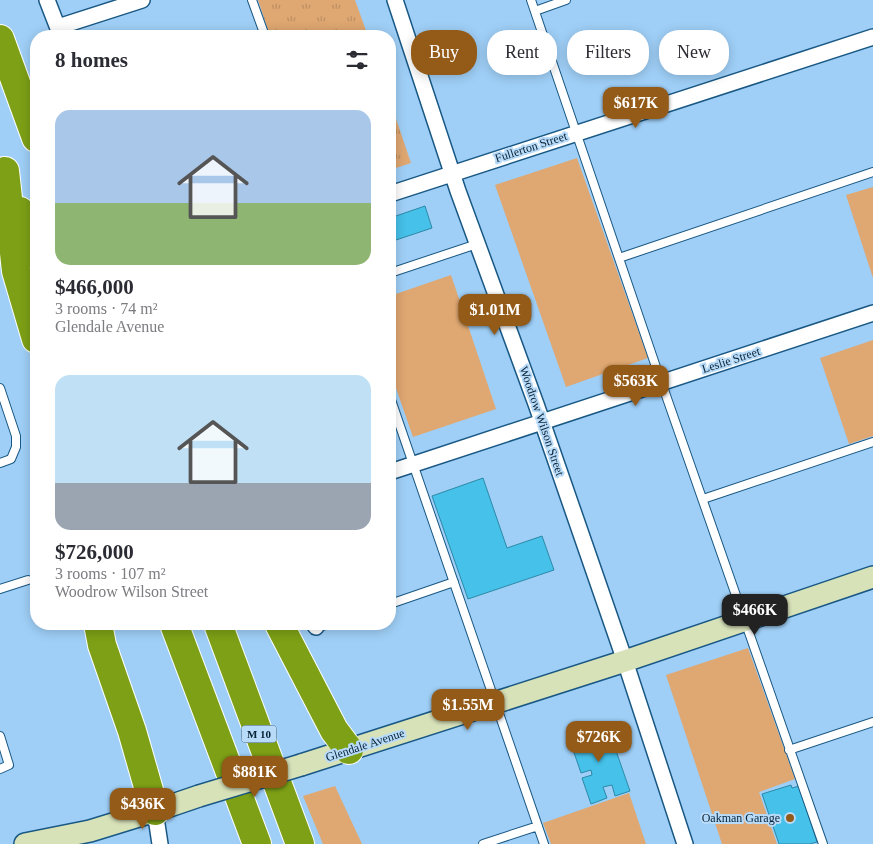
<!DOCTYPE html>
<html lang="en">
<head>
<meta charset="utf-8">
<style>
	body { margin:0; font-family:Georgia,serif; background:#f7f7f7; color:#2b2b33; height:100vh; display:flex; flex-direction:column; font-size:19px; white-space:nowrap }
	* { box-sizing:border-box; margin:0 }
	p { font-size:16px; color:#7c7c81 }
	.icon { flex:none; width:28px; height:28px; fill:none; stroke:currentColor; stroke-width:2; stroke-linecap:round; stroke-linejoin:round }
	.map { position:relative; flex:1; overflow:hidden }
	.side { position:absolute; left:30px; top:30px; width:366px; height:600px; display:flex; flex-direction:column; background:#fff; border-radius:20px; box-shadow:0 2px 12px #0003 }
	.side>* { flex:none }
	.banner { position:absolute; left:411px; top:30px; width:386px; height:45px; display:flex; gap:10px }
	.price { position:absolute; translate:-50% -42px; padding:0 11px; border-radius:10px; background:#945b18; color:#fff; font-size:16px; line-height:32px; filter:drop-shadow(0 1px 2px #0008) }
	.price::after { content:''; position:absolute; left:50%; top:30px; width:15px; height:11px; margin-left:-8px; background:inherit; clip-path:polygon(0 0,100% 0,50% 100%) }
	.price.selected { background:#222; color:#fff }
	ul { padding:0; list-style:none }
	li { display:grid; align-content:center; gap:10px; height:265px; padding:0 25px }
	li span { display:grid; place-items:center; height:155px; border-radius:15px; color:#555 }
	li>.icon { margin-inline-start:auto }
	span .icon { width:90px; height:90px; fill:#fffc; stroke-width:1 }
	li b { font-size:21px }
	h2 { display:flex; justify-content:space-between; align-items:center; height:60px; padding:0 25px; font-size:21px }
	.tag { padding:0 18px; border-radius:20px; background:#fff; box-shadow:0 2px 12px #0003; font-size:18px; line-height:45px }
	.tag.selected { background:#945b18; color:#fff }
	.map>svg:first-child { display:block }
</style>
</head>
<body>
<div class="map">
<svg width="873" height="844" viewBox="0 0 873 844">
	<defs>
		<pattern id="park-tufts" width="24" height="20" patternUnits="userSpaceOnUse" patternTransform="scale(1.25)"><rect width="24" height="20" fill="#dfa771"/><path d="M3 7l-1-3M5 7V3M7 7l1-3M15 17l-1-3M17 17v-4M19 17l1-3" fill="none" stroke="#be8f62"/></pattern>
	</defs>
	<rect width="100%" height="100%" fill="#9fcff7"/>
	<!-- grass -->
	<path fill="#dfa771" d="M577,158l71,200 -82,29 -71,-202z
		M873,187v91l-27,-83z
		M451,275l45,134 -83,28 -23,-66v-75z
		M873,340v96l-24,8 -29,-86z
		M748,648l47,131 -36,13 18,52h-55l-56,-169z
		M335,786l27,58h-39l-20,-48z
		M629,793l17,51h-95l-8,-21z"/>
	<!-- park -->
	<path fill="url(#park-tufts)" d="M258,0h97l13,36h-98z
		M390,101l21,62 -21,7z"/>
	<!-- building -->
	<path fill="#45c1ea" stroke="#2d89a7" d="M425,206l7,22 -42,14v-24z
		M483,478l24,70 35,-12 12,34 -86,29 -36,-103z
		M606,722l24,69 -15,5 -3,-11 -9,2 4,11 -16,6 -9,-26 10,-3 -1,-5 -10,3 -13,-38 14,-4 4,10 9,-3 -4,-11z
		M791,785l1,3 7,-2 18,56 -7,2h-31l-17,-50z"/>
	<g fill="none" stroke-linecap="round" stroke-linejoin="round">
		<defs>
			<path id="lane" d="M252,0l13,36
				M531,0l124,364 168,480
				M535,11l31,-11
				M619,258l254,-86
				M390,273l87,-29
				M0,388l16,48v11l-5,12 -11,4
				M390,397l154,447
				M703,499l170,-57
				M0,589l28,-9
				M390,604l64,-22
				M316,627l15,-3
				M0,736l9,29 -9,4
				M789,750l84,-28
				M483,844l55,-18"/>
			<path id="street" d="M47,0l14,36
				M395,0l63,191 78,213 89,257 60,183
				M58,27l84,-27
				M390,194l483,-157
				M390,472l483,-159
				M314,624l2,3
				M155,811l5,33"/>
			<path id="secondary" d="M301,765l324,-104 248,-84
				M25,844l65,-13 65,-20 44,-15"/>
			<path id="highway" d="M0,39l36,99
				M5,171l11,100 20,68
				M20,211l16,44
				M98,624l4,21 30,86 23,80
				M174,624l83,220
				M218,624l82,220
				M279,624l55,106 15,20"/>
		</defs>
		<!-- lane casing -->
		<use href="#lane" stroke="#195884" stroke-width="10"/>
		<!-- street casing -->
		<use href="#street" stroke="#195884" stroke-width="18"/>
		<!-- secondary casing -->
		<use href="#secondary" stroke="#195884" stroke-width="24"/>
		<!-- highway casing -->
		<use href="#highway" stroke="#fff" stroke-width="30"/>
		<!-- lane -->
		<use href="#lane" stroke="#fff" stroke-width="8"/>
		<!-- street -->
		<use href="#street" stroke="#fff" stroke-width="15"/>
		<!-- secondary -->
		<use href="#secondary" stroke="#d8e2b9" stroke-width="21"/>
		<!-- highway -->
		<use href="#highway" stroke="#7da016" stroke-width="28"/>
		<defs>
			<path id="secondary-bridge" d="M199,796l102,-31"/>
		</defs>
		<!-- secondary-bridge casing -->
		<use href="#secondary-bridge" stroke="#195884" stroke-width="24" stroke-linecap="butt"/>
		<!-- secondary-bridge -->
		<use href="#secondary-bridge" stroke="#d8e2b9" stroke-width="21"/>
	</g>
	<!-- markers -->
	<circle fill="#945b18" stroke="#b7dbf9" stroke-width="2" cx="790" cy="818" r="5"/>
	<g text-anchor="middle" stroke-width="4" stroke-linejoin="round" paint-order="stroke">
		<!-- shield labels -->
		<rect fill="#b7dbf9" stroke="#3d5a70" stroke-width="1" x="241.5" y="725.5" width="35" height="17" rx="4"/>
		<g font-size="11" font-weight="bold" fill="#092235">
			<text x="259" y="738">M 10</text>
		</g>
		<!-- street labels -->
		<g font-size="12" fill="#092235" stroke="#b7dbf9">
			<text transform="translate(531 147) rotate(-18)" y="4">Fullerton Street</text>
			<text transform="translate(731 360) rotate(-18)" y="4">Leslie Street</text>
			<text transform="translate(542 421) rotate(71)" y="4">Woodrow Wilson Street</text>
			<text transform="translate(365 745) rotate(-18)" y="4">Glendale Avenue</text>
		</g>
		<!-- poi labels -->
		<g font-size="12" fill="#092235" stroke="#b7dbf9" text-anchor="end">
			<text x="780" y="822">Oakman Garage</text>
		</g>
	</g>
</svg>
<b class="price" style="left:636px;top:129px">$617K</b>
<b class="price" style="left:495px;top:336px">$1.01M</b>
<b class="price" style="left:636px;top:407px">$563K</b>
<b class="price selected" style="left:755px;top:636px">$466K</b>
<b class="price" style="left:468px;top:731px">$1.55M</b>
<b class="price" style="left:599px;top:763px">$726K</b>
<b class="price" style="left:255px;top:798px">$881K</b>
<b class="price" style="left:143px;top:830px">$436K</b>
<div class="banner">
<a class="tag selected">Buy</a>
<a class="tag">Rent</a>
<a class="tag">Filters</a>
<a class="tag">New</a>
</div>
<section class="side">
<h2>8 homes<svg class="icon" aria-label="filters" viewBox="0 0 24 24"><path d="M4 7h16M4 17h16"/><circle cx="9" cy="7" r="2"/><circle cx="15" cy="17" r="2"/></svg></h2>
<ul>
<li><span style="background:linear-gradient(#a9c7e8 60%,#8fb573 0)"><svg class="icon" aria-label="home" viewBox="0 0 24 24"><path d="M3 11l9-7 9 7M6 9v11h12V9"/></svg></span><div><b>$466,000</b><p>3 rooms · 74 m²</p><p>Glendale Avenue</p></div></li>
<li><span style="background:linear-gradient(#bfe0f5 70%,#9aa5b1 0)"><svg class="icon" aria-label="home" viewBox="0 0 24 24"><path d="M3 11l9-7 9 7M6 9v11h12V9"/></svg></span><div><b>$726,000</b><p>3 rooms · 107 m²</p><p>Woodrow Wilson Street</p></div></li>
</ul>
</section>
</div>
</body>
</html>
